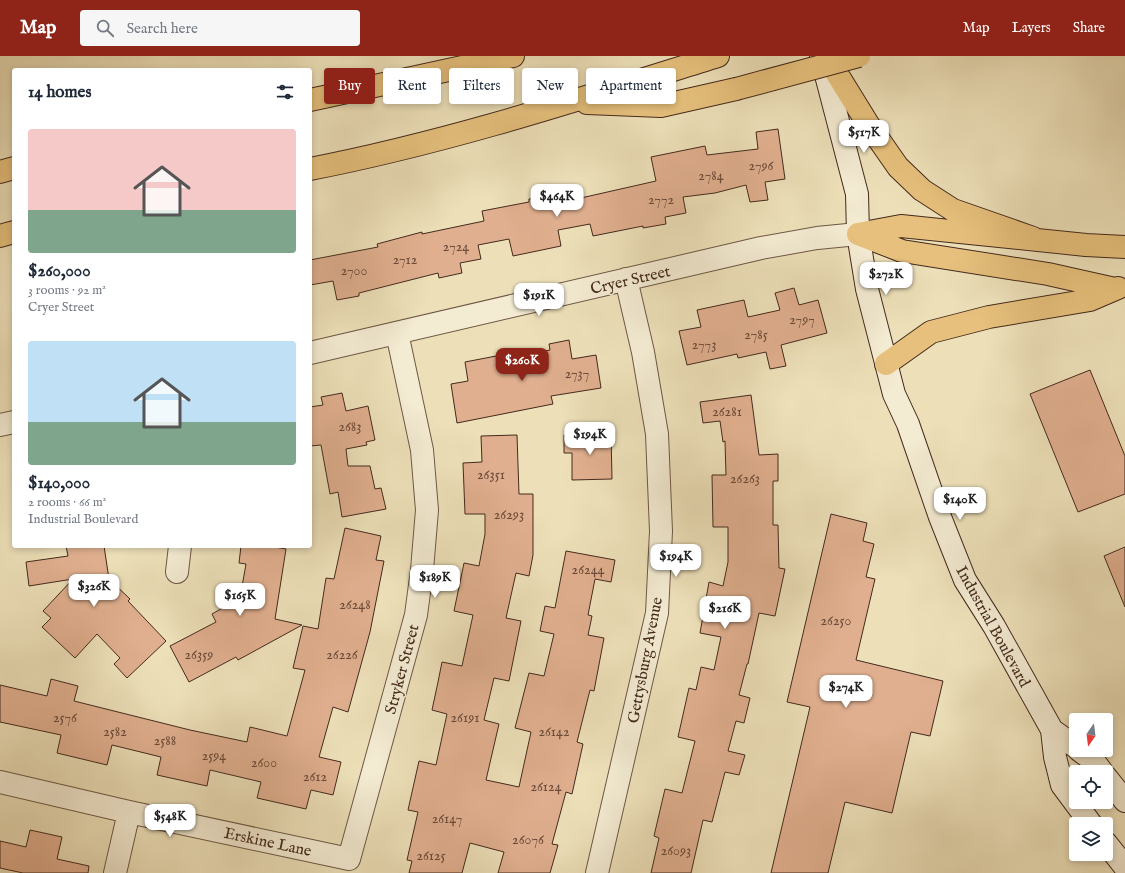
<!DOCTYPE html>
<html lang="en">
<head>
<meta charset="utf-8">
<style>
	body { margin:0; font-family:"IM FELL English",serif; background:#f6f6f7; color:#1f2937; height:100vh; display:flex; flex-direction:column; font-size:15px; white-space:nowrap }
	* { box-sizing:border-box; margin:0 }
	p { font-size:13px; color:#747a83 }
	.icon { flex:none; width:22px; height:22px; fill:none; stroke:currentColor; stroke-width:2; stroke-linecap:round; stroke-linejoin:round }
	.map { position:relative; flex:1; overflow:hidden }
	.sheet { position:absolute; left:12px; top:12px; width:300px; height:480px; display:flex; flex-direction:column; background:#fff; border-radius:4px; box-shadow:0 2px 6px #0003 }
	.sheet>* { flex:none }
	.guide { position:absolute; left:324px; top:12px; width:380px; height:36px; display:flex; gap:8px }
	.needle { width:26px; rotate:194deg }
	.tools { position:absolute; left:1069px; top:657px; display:grid; gap:8px }
	.tools a { display:grid; place-items:center; width:44px; height:44px; border-radius:4px; background:#fff; box-shadow:0 2px 6px #0003; font-size:20px }
	.price { position:absolute; translate:-50% -34px; padding:0 9px; border-radius:8px; background:#fff; color:#222; font-size:13px; line-height:26px; filter:drop-shadow(0 1px 2px #0008) }
	.price::after { content:''; position:absolute; left:50%; top:24px; width:12px; height:9px; margin-left:-6px; background:inherit; clip-path:polygon(0 0,100% 0,50% 100%) }
	.price.selected { background:#8f2418; color:#fff }
	ul { padding:0; list-style:none }
	li { display:grid; align-content:center; gap:8px; height:212px; padding:0 16px }
	li span { display:grid; place-items:center; height:124px; border-radius:4px; color:#555 }
	li>.icon { margin-inline-start:auto }
	span .icon { width:72px; height:72px; fill:#fffc; stroke-width:1 }
	li b { font-size:17px }
	h2 { display:flex; justify-content:space-between; align-items:center; height:48px; padding:0 16px; font-size:17px }
	.pill { padding:0 14px; border-radius:4px; background:#fff; box-shadow:0 2px 6px #0003; font-size:14px; line-height:36px }
	.pill.selected { background:#8f2418; color:#fff }
	header { display:flex; align-items:center; gap:24px; box-sizing:border-box; height:56px; padding:0 20px; background:#8f2418; color:#fff }
	header strong { font-size:19px }
	nav { display:flex; gap:22px; margin-inline-start:auto; font-size:14px }
	.search { width:280px; height:36px; background:#f6f6f7; display:flex; align-items:center; gap:10px; box-sizing:border-box; padding:0 14px; border-radius:4px; color:#747a83; font-size:15px }
	.map>svg:first-child { display:block }
</style>
</head>
<body>
<header>
<strong>Map</strong>
<div class="search"><svg class="icon" aria-label="search" viewBox="0 0 24 24"><circle cx="10" cy="10" r="6"/><path d="M15 15l6 6"/></svg>Search here</div>
<nav><a>Map</a><a>Layers</a><a>Share</a></nav>
</header>
<div class="map">
<svg width="1125" height="817" viewBox="0 0 1125 817">
	<rect width="100%" height="100%" fill="#ede0b9"/>
	<filter id="stains"><feTurbulence type="fractalNoise" baseFrequency=".005" numOctaves="4"/><feColorMatrix values="0 0 0 0 .2 0 0 0 0 .09 0 0 0 0 .02 0 0 0 .5 -.17"/></filter>
	<radialGradient id="worn" r=".72"><stop offset=".6" stop-color="#630" stop-opacity="0"/><stop offset="1" stop-color="#630" stop-opacity=".3"/></radialGradient>
	<!-- building -->
	<path fill="#e0af8f" stroke="#442a1d" d="M778,73l7,50 -20,3 3,18 -18,2 -4,-17 -31,8 -32,4 3,16 -21,4 1,7 -23,4v-2l-50,10 -3,-12 -32,6 3,16 -48,10 -4,-17 -31,6 3,14 -21,4 2,10 -23,5 -1,-5 -79,20v3l-22,4 -4,-19 -23,4v-25l68,-13 -1,-3 45,-12v2l62,-13 -2,-10 47,-9v-3l42,-8 1,9 84,-19 -5,-24 54,-11 2,9 51,-6 -2,-17z
		M794,232l5,17 19,-5 9,33 -46,12 5,21 -16,3 -4,-17 -28,6 -1,-4 -50,11 -8,-34 22,-4 -4,-17 47,-10 4,17 32,-7 -5,-17z
		M569,284l3,19 24,-4 5,33 -50,8 2,8 -96,19 -6,-39 17,-3 -3,-19 52,-10 1,5 32,-7 -1,-6z
		M1090,314l35,86v38l-47,18 -48,-118z
		M342,337l4,18 22,-5 7,34 -9,2 1,3 -21,4 2,17h22l5,23 6,-1 5,21 -44,8 -4,-25 -8,2 -9,-49 -11,1v-39l13,-2 -2,-8z
		M751,339l8,60 19,-1v27h-5v44h5l1,43 6,1 -10,47 -16,-3 -11,51h-1l-8,31 11,3 -6,25 -8,-2 -8,30 17,4 -6,20 -14,-3 -13,50 -9,-2 -12,53h-40l8,-35 -5,-2 11,-47 17,4 13,-52 -17,-4 11,-49 7,2 5,-23 13,3 7,-33 -21,-4 9,-51 14,4 5,-24v-35h-15l-1,-52h14l-1,-34 -2,1 -3,-21 -17,2 -3,-21z
		M611,378l1,45 -40,1v-27h-8v-18z
		M517,379l2,59h14v61l-4,21 -13,-3 -10,45 15,3 -12,60 -15,-3 -10,42 15,4 -13,56 33,7 12,-55 -16,-4 14,-55 15,3 10,-42 -14,-3 5,-25 10,2 11,-57 49,9 -4,22 -16,-3 -7,36 4,1 -4,19 16,3 -10,53 -4,-1 -13,52 6,2 -11,50 -6,-2 -14,52 6,1 -8,28h-52l6,-21 -34,-9 -8,30h-53l3,-12 -5,-1 11,-48 -10,-2 11,-49 17,4 11,-51 -15,-4 6,-28 4,-20 20,4 11,-51 -19,-4 10,-48 15,3 6,-32v-20h-20l-2,-51 19,-1 -1,-26z
		M831,458l36,9 -4,18 11,3 -8,33 9,2 -19,81 87,21 -13,55 -19,-4 -19,81 -47,-11 -17,71h-57l39,-166 -23,-5z
		M345,472l36,8 -5,24 8,1 -14,71 -22,80 -15,-5 -14,50 22,5 -8,33 -22,-5 -5,19 -49,-11 4,-16 -51,-12 -3,16 -50,-11 4,-18 -49,-12 -5,20 -50,-12 4,-18 -61,-13v-37l47,11 4,-17 27,7 -4,15 116,29 57,12 3,-15 37,9 18,-66 -12,-2 10,-42 15,3 8,-51 8,1z
		M66,490h38l5,33 21,20 -2,2 38,40 -39,37 -13,-14 6,-6 -23,-24 -22,24 -33,-31 9,-9 -8,-7 30,-32 -44,7 -3,-24 42,-6z
		M241,490h28l17,3 -11,70 27,6 -64,35 -2,-3 -47,25 -19,-36 46,-24 -4,-8 28,-16 6,-34 -7,-1z
		M1125,491v60l-21,-51z
		M30,774l32,7 -5,22 32,7 -1,7h-65l-23,-5v-27l26,6z"/>
	<g fill="none" stroke-linecap="round" stroke-linejoin="round">
		<defs>
			<path id="street" d="M310,297l451,-105 56,-10 41,-4
				M0,369l14,-3
				M177,516l3,-26
				M0,726l129,30 220,47 67,-244 6,-45 5,-60 -5,-60 -25,-117
				M115,817l14,-61
				M597,817l60,-260 4,-82 -4,-97 -14,-82 -17,-73"/>
			<path id="secondary" d="M821,0l36,138 1,40 9,55 27,105 14,30 32,93 25,63 29,46 58,104 24,17
				M1052,674l3,27 7,28 29,39
				M1079,694l15,11 8,11
				M1106,721l19,24
				M1106,787l19,24"/>
			<path id="highway" d="M826,0l42,68 30,43 24,23 31,20 80,28
				M310,44l203,-44
				M587,47l74,3 75,-17
				M310,113c139,-27 273,-71 408,-113
				M0,116l14,-4
				M858,178l43,-8 185,19 39,2
				M858,178l44,17 146,23 67,15
				M0,180l14,-4
				M886,308l45,-32 58,-15 101,-17 28,-12"/>
		</defs>
		<!-- street casing -->
		<use href="#street" stroke="#6e5844" stroke-width="24"/>
		<!-- secondary casing -->
		<use href="#secondary" stroke="#442a1d" stroke-width="24"/>
		<!-- highway casing -->
		<use href="#highway" stroke="#442a1d" stroke-width="24"/>
		<!-- street -->
		<use href="#street" stroke="#f3ebd2" stroke-width="22"/>
		<!-- secondary -->
		<use href="#secondary" stroke="#f3ebd2" stroke-width="22"/>
		<!-- highway -->
		<use href="#highway" stroke="#e6c07c" stroke-width="22"/>
		<defs>
			<path id="highway-bridge" d="M736,33l123,-33"/>
		</defs>
		<!-- highway-bridge casing -->
		<use href="#highway-bridge" stroke="#442a1d" stroke-width="24" stroke-linecap="butt"/>
		<!-- highway-bridge -->
		<use href="#highway-bridge" stroke="#e6c07c" stroke-width="22"/>
	</g>
	<g text-anchor="middle" stroke-width="3" stroke-linejoin="round" paint-order="stroke">
		<!-- number labels -->
		<g font-size="14" fill="#6b4b3a">
			<text x="761" y="114">2796</text>
			<text x="711" y="124">2784</text>
			<text x="661" y="148">2772</text>
			<text x="456" y="195">2724</text>
			<text x="405" y="208">2712</text>
			<text x="354" y="219">2700</text>
			<text x="802" y="268">2797</text>
			<text x="756" y="283">2785</text>
			<text x="704" y="293">2773</text>
			<text x="577" y="322">2737</text>
			<text x="727" y="360">26281</text>
			<text x="350" y="375">2683</text>
			<text x="491" y="423">26351</text>
			<text x="745" y="427">26263</text>
			<text x="509" y="463">26293</text>
			<text x="588" y="518">26244</text>
			<text x="355" y="553">26248</text>
			<text x="836" y="569">26250</text>
			<text x="199" y="603">26359</text>
			<text x="342" y="603">26226</text>
			<text x="65" y="666">2576</text>
			<text x="465" y="666">26191</text>
			<text x="115" y="680">2582</text>
			<text x="554" y="680">26142</text>
			<text x="165" y="689">2588</text>
			<text x="214" y="704">2594</text>
			<text x="264" y="711">2600</text>
			<text x="315" y="725">2612</text>
			<text x="546" y="735">26124</text>
			<text x="447" y="767">26147</text>
			<text x="528" y="788">26076</text>
			<text x="676" y="799">26093</text>
			<text x="431" y="804">26125</text>
		</g>
		<!-- street labels -->
		<g font-size="16" fill="#442a1d" stroke="#f3ebd2">
			<text transform="translate(630 223) rotate(-13)" y="6">Cryer Street</text>
			<text transform="translate(994 570) rotate(61)" y="6">Industrial Boulevard</text>
			<text transform="translate(644 604) rotate(-79)" y="6">Gettysburg Avenue</text>
			<text transform="translate(401 613) rotate(-75)" y="6">Stryker Street</text>
			<text transform="translate(268 785) rotate(12)" y="6">Erskine Lane</text>
		</g>
	</g>
	<rect width="100%" height="100%" filter="url(#stains)"/>
	<rect width="100%" height="100%" fill="url(#worn)"/>
</svg>
<div class="tools">
<a><svg class="needle" viewBox="-14 -14 28 28"><path d="M0-13l5 13h-10z" fill="#e53935"/><path d="M0 13l5-13h-10z" fill="#747a83"/></svg></a>
<a><svg class="icon" aria-label="locate" viewBox="0 0 24 24"><circle cx="12" cy="12" r="6"/><path d="M12 2v4M12 18v4M2 12h4M18 12h4"/></svg></a>
<a><svg class="icon" aria-label="layers" viewBox="0 0 24 24"><path d="M12 4l9 5-9 5-9-5zM3 14l9 5 9-5"/></svg></a>
</div>
<b class="price" style="left:864px;top:98px">$517K</b>
<b class="price" style="left:557px;top:162px">$464K</b>
<b class="price" style="left:886px;top:240px">$272K</b>
<b class="price" style="left:539px;top:261px">$191K</b>
<b class="price selected" style="left:522px;top:326px">$260K</b>
<b class="price" style="left:590px;top:400px">$194K</b>
<b class="price" style="left:960px;top:465px">$140K</b>
<b class="price" style="left:676px;top:522px">$194K</b>
<b class="price" style="left:435px;top:543px">$189K</b>
<b class="price" style="left:94px;top:552px">$326K</b>
<b class="price" style="left:240px;top:561px">$165K</b>
<b class="price" style="left:725px;top:574px">$216K</b>
<b class="price" style="left:846px;top:653px">$274K</b>
<b class="price" style="left:170px;top:782px">$548K</b>
<div class="guide">
<a class="pill selected">Buy</a>
<a class="pill">Rent</a>
<a class="pill">Filters</a>
<a class="pill">New</a>
<a class="pill">Apartment</a>
</div>
<section class="sheet">
<h2>14 homes<svg class="icon" aria-label="filters" viewBox="0 0 24 24"><path d="M4 7h16M4 17h16"/><circle cx="9" cy="7" r="2"/><circle cx="15" cy="17" r="2"/></svg></h2>
<ul>
<li><span style="background:linear-gradient(#f6c9c9 65%,#7fa58c 0)"><svg class="icon" aria-label="home" viewBox="0 0 24 24"><path d="M3 11l9-7 9 7M6 9v11h12V9"/></svg></span><div><b>$260,000</b><p>3 rooms · 92 m²</p><p>Cryer Street</p></div></li>
<li><span style="background:linear-gradient(#bfe0f5 65%,#7fa58c 0)"><svg class="icon" aria-label="home" viewBox="0 0 24 24"><path d="M3 11l9-7 9 7M6 9v11h12V9"/></svg></span><div><b>$140,000</b><p>2 rooms · 66 m²</p><p>Industrial Boulevard</p></div></li>
</ul>
</section>
</div>
</body>
</html>
